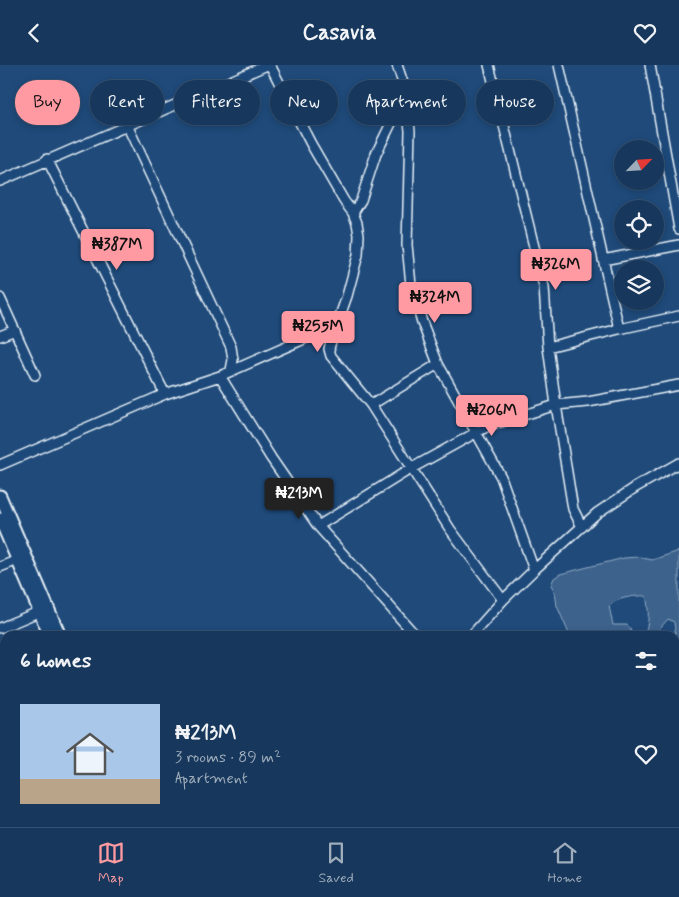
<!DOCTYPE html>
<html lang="en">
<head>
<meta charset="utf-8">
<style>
	body { margin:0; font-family:Mynerve,sans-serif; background:#244365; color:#f1f3f6; height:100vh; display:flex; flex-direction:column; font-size:19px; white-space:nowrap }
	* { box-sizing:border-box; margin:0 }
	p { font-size:16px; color:#9eacbb }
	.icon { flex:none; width:28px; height:28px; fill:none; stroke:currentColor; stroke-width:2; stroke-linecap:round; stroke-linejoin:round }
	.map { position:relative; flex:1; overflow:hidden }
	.sheet { position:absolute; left:0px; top:566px; width:680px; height:196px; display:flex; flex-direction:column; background:#17385c; border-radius:15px 15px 0 0; box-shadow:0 2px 8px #0003,0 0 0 1px #365272 }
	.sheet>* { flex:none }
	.banner { position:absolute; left:15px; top:15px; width:650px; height:45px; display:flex; gap:10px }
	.needle { width:32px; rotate:65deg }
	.controls { position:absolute; left:614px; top:75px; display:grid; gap:10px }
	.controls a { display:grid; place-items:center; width:50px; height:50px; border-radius:50%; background:#17385c; box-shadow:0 2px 8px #0003,0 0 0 1px #365272; font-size:25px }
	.price { position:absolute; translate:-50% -42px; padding:0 11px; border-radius:5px; background:#ff9aa2; color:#111; font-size:16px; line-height:32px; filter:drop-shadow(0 1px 2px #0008) }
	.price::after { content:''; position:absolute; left:50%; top:30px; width:15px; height:11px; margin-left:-8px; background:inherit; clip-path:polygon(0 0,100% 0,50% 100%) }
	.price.active { background:#222; color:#fff }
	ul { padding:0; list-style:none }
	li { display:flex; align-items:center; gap:15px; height:125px; padding:0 20px }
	li span { display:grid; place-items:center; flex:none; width:140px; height:100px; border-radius:0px; color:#555 }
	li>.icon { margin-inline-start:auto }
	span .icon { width:60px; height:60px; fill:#fffc; stroke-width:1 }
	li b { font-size:21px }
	h2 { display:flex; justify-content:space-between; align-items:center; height:60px; padding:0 20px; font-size:21px }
	.chip { padding:0 18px; border-radius:22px; background:#17385c; box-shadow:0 2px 8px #0003,0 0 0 1px #365272; font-size:18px; line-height:45px }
	.chip.active { background:#ff9aa2; color:#111 }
	header { display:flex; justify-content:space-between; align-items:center; height:65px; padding:0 20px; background:#17385c; font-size:22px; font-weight:700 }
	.tab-bar { display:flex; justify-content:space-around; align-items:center; height:70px; border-top:1px solid #365272; background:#17385c; font-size:14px; color:#9eacbb }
	.tab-bar a { display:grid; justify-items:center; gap:2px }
	.tab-bar .active { color:#ff9aa2 }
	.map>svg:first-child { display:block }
</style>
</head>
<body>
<header><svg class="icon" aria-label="back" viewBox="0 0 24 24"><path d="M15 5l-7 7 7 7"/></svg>Casavia<svg class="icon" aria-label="heart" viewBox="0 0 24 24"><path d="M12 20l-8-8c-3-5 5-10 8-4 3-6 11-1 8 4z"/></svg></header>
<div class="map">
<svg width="679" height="762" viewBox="0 0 679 762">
	<rect width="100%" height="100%" fill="#1f4a7a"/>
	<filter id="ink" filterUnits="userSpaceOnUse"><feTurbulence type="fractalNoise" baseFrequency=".02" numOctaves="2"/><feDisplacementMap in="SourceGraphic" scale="10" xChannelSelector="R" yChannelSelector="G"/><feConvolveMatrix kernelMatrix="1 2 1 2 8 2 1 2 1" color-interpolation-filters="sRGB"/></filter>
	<g filter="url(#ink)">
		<!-- green -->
		<path fill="#3c628c" stroke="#92aac2" d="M679,486v112l-5,-41 -6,-3 -8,9v8h-17c7,-11 6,-28 3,-40 -11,-1 -30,2 -37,10l4,19h14l4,5 -3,6h-58l-13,-30 -2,-14 -4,-7 3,-7 6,-4 64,-16 14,-1 14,3z"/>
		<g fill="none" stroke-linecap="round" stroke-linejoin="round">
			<defs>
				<path id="minor" d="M270,0l41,79 33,57 9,12 4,10 2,12 -1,20 -11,41 -16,45 -2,8 2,7 40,49 79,124 53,71
					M397,0l9,27 4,39 -3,114 4,40 11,37 16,42 63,113 33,93
					M489,0l55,222 4,60 8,58 17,104 9,18
					M559,0l60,264
					M650,0l29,164
					M127,60l104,222 2,13 -2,10
					M47,94l118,235
					M0,116l267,-116
					M353,148l8,-13 15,-46 30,-61
					M603,195l76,-15
					M0,233l35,77
					M0,271l15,-6
					M548,282l71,-18 60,-13
					M220,311l51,82 47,68 98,110
					M371,340l67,-41
					M0,400l165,-71 55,-18 116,-51
					M318,461l94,-58 76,-42 68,-21 32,-3 91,-17
					M0,502l18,-7
					M0,563l43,-18
					M471,571l32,-36 31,-30 63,-57 39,-26 43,-24
					M206,758l1,4
					M309,758l2,4
					M420,758l3,4
					M493,758l3,4
					M630,758l3,4
					M98,762l8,-4
					M432,762l11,-4"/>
				<path id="major" d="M0,431l60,140
					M0,454l50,117
					M132,758l1,4"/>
			</defs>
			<!-- minor casing -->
			<use href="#minor" stroke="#e8f1f8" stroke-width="12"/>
			<!-- major casing -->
			<use href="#major" stroke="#e8f1f8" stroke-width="15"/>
			<!-- minor -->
			<use href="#minor" stroke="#1f4a7a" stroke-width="9"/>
			<!-- major -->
			<use href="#major" stroke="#1f4a7a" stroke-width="11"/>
		</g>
	</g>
</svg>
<div class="controls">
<a><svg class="needle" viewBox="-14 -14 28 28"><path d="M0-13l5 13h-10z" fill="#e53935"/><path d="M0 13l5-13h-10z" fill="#9eacbb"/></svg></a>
<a><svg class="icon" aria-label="locate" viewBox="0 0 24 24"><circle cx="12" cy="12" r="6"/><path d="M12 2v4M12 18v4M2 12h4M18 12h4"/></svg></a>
<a><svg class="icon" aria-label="layers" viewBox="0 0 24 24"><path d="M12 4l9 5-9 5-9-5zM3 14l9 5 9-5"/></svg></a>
</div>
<b class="price" style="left:117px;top:206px">₦387M</b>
<b class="price" style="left:556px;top:226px">₦326M</b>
<b class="price" style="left:435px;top:259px">₦324M</b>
<b class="price" style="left:318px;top:288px">₦255M</b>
<b class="price" style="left:492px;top:372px">₦206M</b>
<b class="price active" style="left:299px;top:455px">₦213M</b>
<div class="banner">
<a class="chip active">Buy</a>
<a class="chip">Rent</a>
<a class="chip">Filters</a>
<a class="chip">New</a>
<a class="chip">Apartment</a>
<a class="chip">House</a>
</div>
<section class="sheet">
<h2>6 homes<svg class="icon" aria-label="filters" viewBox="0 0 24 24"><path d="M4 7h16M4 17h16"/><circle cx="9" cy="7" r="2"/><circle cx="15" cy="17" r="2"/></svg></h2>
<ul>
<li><span style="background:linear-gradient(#a9c7e8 75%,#b9a48a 0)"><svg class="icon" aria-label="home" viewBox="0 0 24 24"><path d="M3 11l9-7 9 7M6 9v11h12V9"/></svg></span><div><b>₦213M</b><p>3 rooms · 89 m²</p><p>Apartment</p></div><svg class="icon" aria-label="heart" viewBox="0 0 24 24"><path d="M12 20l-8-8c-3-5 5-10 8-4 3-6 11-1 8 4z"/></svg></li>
</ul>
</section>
</div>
<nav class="tab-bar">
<a class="active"><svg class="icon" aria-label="map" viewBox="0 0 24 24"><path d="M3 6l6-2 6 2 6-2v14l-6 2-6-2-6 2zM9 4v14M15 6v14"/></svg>Map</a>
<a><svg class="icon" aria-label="saved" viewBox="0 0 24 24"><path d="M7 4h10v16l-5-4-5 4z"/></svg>Saved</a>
<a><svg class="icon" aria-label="home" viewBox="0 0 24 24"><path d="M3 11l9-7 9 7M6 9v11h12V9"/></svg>Home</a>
</nav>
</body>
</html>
